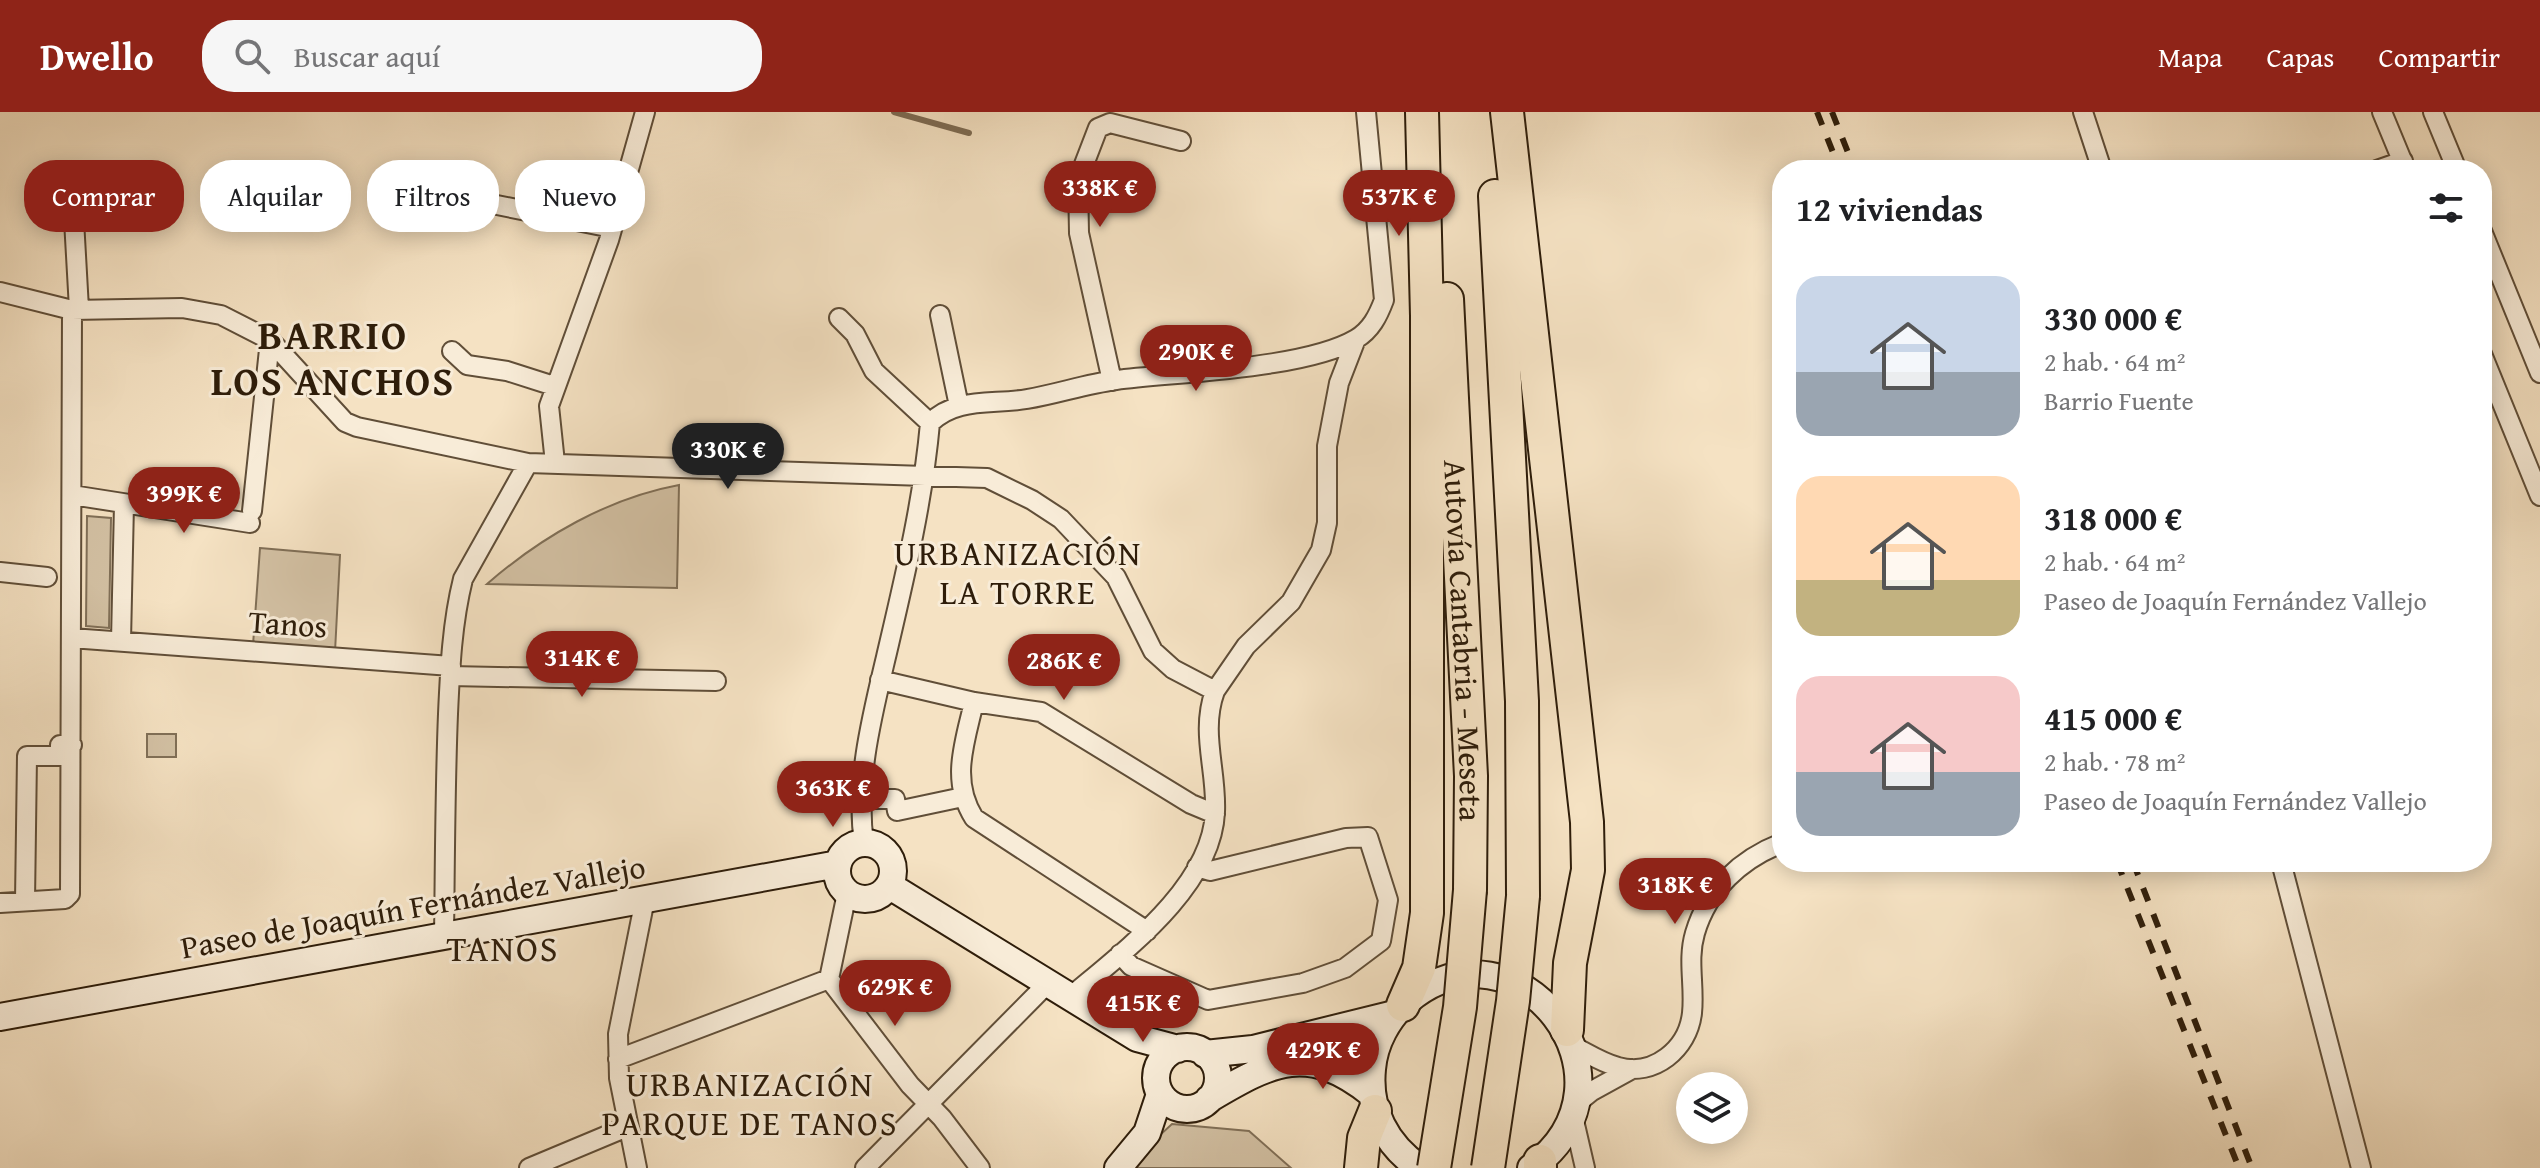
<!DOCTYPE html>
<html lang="es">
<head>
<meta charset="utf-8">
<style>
	body { margin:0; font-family:"Gentium Book Plus",serif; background:#f6f6f6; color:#202124; height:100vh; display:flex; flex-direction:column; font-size:30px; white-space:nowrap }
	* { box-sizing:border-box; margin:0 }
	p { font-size:26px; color:#757577 }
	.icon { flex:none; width:44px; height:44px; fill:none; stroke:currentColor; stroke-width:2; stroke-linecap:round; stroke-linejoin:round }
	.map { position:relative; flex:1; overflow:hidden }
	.details { position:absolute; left:1772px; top:48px; width:720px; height:712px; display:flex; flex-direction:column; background:#fff; border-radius:32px; box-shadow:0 4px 20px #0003 }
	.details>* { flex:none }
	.guide { position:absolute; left:24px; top:48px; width:760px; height:72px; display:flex; gap:16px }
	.tools { position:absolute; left:1676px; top:960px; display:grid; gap:16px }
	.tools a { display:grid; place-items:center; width:72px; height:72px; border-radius:50%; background:#fff; box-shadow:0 4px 20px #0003; font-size:40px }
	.price { position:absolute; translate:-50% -68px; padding:0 18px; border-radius:28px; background:#8f2418; color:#fff; font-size:26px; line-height:52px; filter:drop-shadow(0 2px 4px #0008) }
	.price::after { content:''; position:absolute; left:50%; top:48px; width:24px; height:18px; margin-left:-12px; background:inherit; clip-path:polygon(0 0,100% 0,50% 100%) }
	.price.selected { background:#222; color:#fff }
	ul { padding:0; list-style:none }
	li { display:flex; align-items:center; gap:24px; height:200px; padding:0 24px }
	li span { display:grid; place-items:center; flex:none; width:224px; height:160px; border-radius:24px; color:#555 }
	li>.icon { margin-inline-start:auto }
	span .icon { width:96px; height:96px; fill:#fffc; stroke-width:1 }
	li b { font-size:34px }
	h2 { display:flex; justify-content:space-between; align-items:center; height:96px; padding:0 24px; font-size:34px }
	.tag { padding:0 28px; border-radius:32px; background:#fff; box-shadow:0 4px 20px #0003; font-size:28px; line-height:72px }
	.tag.selected { background:#8f2418; color:#fff }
	header { display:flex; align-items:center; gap:48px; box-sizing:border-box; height:112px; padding:0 40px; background:#8f2418; color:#fff }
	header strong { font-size:38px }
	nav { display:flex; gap:44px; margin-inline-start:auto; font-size:28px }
	.search { width:560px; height:72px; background:#f6f6f6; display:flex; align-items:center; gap:20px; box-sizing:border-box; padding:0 28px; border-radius:32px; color:#757577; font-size:30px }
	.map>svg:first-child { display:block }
</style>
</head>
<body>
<header>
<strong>Dwello</strong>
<div class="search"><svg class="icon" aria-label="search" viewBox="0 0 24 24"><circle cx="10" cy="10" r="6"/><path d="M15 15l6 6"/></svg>Buscar aquí</div>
<nav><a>Mapa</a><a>Capas</a><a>Compartir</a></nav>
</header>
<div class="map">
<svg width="2540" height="1056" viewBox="0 0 2540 1056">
	<rect width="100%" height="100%" fill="#f5e2c3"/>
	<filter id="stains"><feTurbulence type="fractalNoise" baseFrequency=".0025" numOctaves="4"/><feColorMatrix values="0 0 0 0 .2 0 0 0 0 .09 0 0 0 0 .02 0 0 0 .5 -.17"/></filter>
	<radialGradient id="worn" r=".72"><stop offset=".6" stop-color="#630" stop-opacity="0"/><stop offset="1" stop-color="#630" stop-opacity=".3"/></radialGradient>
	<!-- green -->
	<path fill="#d3c1a4" stroke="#806f57" stroke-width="2" d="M679,373l-2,103 -190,-4c54,-47 121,-86 192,-99z
		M87,404l24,2 -2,110 -23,-2z
		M260,436l80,7 -5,97 -82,-7z
		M147,622h29v23h-29z
		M1172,1012l77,7 42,37h-167z"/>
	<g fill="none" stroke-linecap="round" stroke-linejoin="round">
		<!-- stream -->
		<path stroke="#7d6b53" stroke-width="6" d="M894,0l75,21"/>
		<defs>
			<path id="street" d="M2083,0l19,58
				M2382,0l24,58
				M2433,0l24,58
				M2377,58l26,-9
				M442,82l170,34
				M73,90l6,107
				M2482,119l58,142
				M0,180l72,18 110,-2 39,7 49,25 75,82 12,5 171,36 459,15 45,22 29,19 55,58 37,74 20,18 42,22c-15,41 2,79 0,121 -3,75 -92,140 -145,185
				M940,203l19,91
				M839,206l16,16 19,37 56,52
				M452,239l15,14 40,6 47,15
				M2482,242l58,142
				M1112,269l-33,-148 -1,-53 20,-52 12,-5 71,18
				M555,351l-6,-57 60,-166 36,-128
				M72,383l178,28
				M252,399l18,-171
				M0,460l47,5
				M71,526l380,28
				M121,529l3,-137
				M450,564l266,5
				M880,568l94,22 67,10 150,92 24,10
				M1215,579l31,-45 45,-44 30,-52 6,-27v-77l12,-63 17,-44
				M974,590c-9,40 -24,78 0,116l173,113
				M863,687h32l2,12 66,-14
				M864,731c-9,-61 8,-127 22,-186 18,-77 37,-155 44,-234 26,-26 62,-18 97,-24 30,-5 59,-15 89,-19 62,-8 189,-11 240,-41 15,-9 22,-23 28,-39l-18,-188
				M2281,750l80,306
				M25,789l2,-145h33v-11h12
				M0,791l65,-4 5,-5 2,-584
				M444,824c1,-74 1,-148 4,-222 2,-45 4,-91 15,-135l65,-116
				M1120,842l11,12 77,34 95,-17 42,-15 36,-27 7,-41 -20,-63 -22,1 -136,33 -13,-4
				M829,867l81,106 32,33 38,50
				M829,867l18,-86
				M1573,934c14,7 29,17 45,21 36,10 70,-18 74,-54 3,-27 -5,-53 3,-80 13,-44 46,-74 87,-90
				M618,947l211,-80
				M1576,992l16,-13 40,-22
				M1573,1004l12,52
				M529,1056l98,-41
				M637,1056l-18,-90 -1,-44 27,-135
				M865,1056l182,-184"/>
			<path id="secondary" d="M837 759a28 28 0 1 1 56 0a28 28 0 1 1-56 0Z
				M890,774l247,152 41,11
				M0,905l838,-153
				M1156 966a31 31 0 1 1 62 0a31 31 0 1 1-62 0Z
				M1205,942l48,-5 141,-35
				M1209,987c64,-38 99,-56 163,-5
				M1118,1056l29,-35 13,-39
				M1420,1056c-34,-23 -52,-58 -48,-99 2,-26 16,-51 35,-68 109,-93 245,79 124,167"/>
			<g id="highway">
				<path d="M1507,0l80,710 1,48 -18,93 -3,67"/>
				<path d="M1495,84l27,505 1,195"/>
				<path id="s1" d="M1447,187l24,477 -1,114"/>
				<path d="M1403,893l16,-37 8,-55v-597l-5,-204"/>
				<path d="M1361,1056l3,-30 11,-27"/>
				<path d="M1540,1056v-7"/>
			</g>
		</defs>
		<!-- street casing -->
		<use href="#street" stroke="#604e38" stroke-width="22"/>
		<!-- secondary casing -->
		<use href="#secondary" stroke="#2e1d0a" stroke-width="30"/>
		<!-- highway casing -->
		<use href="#highway" stroke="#2e1d0a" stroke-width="36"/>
		<!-- street -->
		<use href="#street" stroke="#f8ecd8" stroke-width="18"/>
		<!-- secondary -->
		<use href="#secondary" stroke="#f8ecd8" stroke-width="26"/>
		<!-- highway -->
		<use href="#highway" stroke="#f5e2c3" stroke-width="32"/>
		<!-- rail -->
		<path stroke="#2e1d0a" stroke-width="6" stroke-dasharray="14 14" stroke-linecap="butt" d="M1817,0l23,58
			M1832,0l23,58
			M2117,750l122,306
			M2133,750l119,306"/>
		<defs>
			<path id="highway-bridge" d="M1434,1056l26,-161 10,-117
				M1488,1056l25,-167 10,-105"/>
		</defs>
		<!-- highway-bridge casing -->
		<use href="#highway-bridge" stroke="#2e1d0a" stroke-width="36" stroke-linecap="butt"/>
		<!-- highway-bridge -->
		<use href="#highway-bridge" stroke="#f5e2c3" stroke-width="32"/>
	</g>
	<g text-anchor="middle" stroke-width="6" stroke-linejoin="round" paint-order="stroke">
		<!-- street labels -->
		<g font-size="32" fill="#2e1d0a" stroke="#f8ecd8">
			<text transform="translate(288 512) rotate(4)" y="11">Tanos</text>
			<text dy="11" stroke="none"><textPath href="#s1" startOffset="342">Autovía Cantabria - Meseta</textPath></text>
			<text transform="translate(413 795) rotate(-10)" y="11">Paseo de Joaquín Fernández Vallejo</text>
		</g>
		<!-- neighbourhood labels -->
		<g font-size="34" letter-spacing="2" fill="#2e1d0a" stroke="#f8ecd8">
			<text x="1018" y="453">URBANIZACIÓN<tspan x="1018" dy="39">LA TORRE</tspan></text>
			<text x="750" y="984">URBANIZACIÓN<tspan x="750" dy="39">PARQUE DE TANOS</tspan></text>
		</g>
		<!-- quarter labels -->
		<g font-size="36" letter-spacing="2" fill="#2e1d0a" stroke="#f8ecd8">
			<text x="503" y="849">TANOS</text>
		</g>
		<!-- district labels -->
		<g font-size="40" font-weight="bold" letter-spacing="2" fill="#2e1d0a" stroke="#f8ecd8">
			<text x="333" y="237">BARRIO<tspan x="333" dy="46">LOS ANCHOS</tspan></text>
		</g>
	</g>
	<rect width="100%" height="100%" filter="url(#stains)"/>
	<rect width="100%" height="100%" fill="url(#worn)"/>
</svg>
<div class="tools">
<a><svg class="icon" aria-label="layers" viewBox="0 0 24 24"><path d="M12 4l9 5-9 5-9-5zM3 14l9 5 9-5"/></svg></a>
</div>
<b class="price" style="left:1100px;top:117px">338K €</b>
<b class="price" style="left:1399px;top:126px">537K €</b>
<b class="price" style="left:1196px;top:281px">290K €</b>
<b class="price selected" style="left:728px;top:379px">330K €</b>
<b class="price" style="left:184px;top:423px">399K €</b>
<b class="price" style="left:582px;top:587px">314K €</b>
<b class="price" style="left:1064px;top:590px">286K €</b>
<b class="price" style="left:833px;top:717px">363K €</b>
<b class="price" style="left:1675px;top:814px">318K €</b>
<b class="price" style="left:895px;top:916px">629K €</b>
<b class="price" style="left:1143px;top:932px">415K €</b>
<b class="price" style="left:1323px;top:979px">429K €</b>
<div class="guide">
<a class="tag selected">Comprar</a>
<a class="tag">Alquilar</a>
<a class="tag">Filtros</a>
<a class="tag">Nuevo</a>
</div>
<section class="details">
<h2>12 viviendas<svg class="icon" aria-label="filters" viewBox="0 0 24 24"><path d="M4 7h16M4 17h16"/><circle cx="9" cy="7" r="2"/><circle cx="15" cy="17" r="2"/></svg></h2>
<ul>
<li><span style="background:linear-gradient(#c9d6e8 60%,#9aa5b1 0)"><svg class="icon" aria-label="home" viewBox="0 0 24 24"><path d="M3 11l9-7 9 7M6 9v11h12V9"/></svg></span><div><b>330 000 €</b><p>2 hab. · 64 m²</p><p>Barrio Fuente</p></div></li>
<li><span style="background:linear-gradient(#ffd9b3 65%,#c2b280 0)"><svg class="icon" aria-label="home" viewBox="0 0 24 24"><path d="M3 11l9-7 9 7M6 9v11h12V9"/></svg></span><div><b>318 000 €</b><p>2 hab. · 64 m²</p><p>Paseo de Joaquín Fernández Vallejo</p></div></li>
<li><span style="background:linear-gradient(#f6c9c9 60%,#9aa5b1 0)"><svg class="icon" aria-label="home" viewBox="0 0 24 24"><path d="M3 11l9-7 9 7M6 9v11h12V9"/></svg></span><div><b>415 000 €</b><p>2 hab. · 78 m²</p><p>Paseo de Joaquín Fernández Vallejo</p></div></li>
</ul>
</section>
</div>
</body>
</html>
